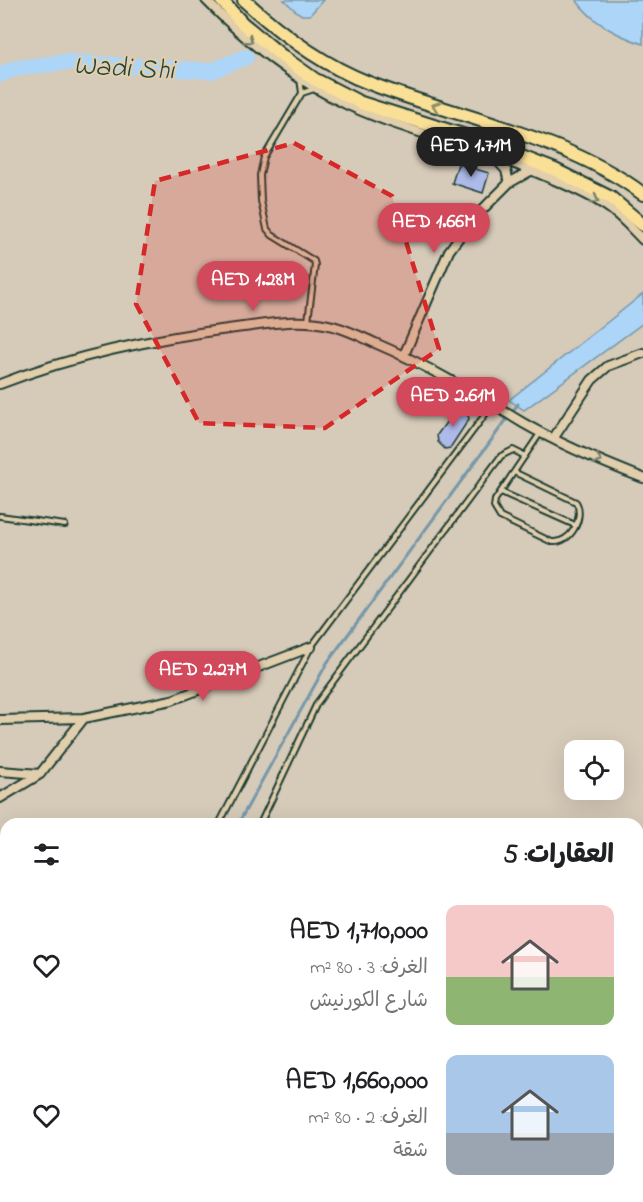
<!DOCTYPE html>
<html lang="ar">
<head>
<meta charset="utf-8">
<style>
	body { margin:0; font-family:"Indie Flower","Playpen Sans Arabic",sans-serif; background:#f2f2f2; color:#202124; direction:rtl; height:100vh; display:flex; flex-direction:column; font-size:22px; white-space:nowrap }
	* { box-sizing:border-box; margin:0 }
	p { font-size:20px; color:#757577 }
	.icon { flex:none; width:33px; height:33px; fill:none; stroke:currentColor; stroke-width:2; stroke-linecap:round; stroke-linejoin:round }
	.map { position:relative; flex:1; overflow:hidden; direction:ltr }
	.drawer { position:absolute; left:0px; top:818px; width:644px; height:386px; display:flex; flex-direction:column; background:#fff; border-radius:18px 18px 0 0; box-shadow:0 6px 24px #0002; direction:rtl }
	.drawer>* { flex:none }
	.controls { position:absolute; left:564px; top:740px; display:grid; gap:12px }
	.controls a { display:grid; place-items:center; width:60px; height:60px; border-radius:12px; background:#fff; box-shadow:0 6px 24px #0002; font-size:30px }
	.price { position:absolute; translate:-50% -51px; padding:0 14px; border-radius:21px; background:#d1495b; color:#fff; font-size:20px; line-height:39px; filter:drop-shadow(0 2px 3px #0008) }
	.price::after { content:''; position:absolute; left:50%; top:36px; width:18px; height:14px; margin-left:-9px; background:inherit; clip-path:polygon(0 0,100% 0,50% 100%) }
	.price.current { background:#222; color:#fff }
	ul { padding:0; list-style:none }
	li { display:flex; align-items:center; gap:18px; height:150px; padding:0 30px }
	li span { display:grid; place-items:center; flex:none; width:168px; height:120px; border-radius:12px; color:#555 }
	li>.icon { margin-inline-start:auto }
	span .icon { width:72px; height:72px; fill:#fffc; stroke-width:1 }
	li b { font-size:26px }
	h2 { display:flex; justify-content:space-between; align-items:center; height:72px; padding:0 30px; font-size:26px }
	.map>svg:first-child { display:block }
</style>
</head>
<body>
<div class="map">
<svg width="643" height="1202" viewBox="0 0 643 1202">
	<rect width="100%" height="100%" fill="#d6cab8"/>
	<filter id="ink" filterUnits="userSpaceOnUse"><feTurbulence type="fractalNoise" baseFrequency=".0167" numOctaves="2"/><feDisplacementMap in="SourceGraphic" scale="12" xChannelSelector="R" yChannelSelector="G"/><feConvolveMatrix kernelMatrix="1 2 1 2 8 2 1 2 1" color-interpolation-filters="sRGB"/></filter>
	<g filter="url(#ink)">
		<!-- water -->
		<path fill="#add5f8" stroke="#7498aa" stroke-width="1.5" d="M284,0h39l-13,15h-8l-5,-3z
			M576,0h67v44c-27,-9 -50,-21 -67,-44z
			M643,294v29l-119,87 -15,-10z"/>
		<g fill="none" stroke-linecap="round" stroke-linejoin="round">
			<!-- stream -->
			<path stroke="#7498aa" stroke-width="3" d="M238,824l89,-161 191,-259
				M0,1199l6,-10"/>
			<!-- river -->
			<path stroke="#add5f8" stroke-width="16" d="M0,75l13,-6 51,-7 147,9 35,-14"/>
		</g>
		<!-- building -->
		<path fill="#aebaea" stroke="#1f3d34" stroke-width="1.5" d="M458,164l31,9 -6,20 -31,-10z
			M458,406l9,5 2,8 -19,29 -5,1 -7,-7 -1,-7z"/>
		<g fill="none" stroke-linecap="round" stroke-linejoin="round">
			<defs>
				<path id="service" d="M300,79l2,14
					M308,321l7,-56 -1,-4 -42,-26 -5,-6 -6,-28 -1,-26 4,-18 38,-64 12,-4
					M514,472l62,30c9,15 -5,42 -24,40l-52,-25 -6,-10 1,-7 46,-68
					M501,492l74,33
					M0,516l65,9
					M219,824l92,-177 182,-243
					M260,824l57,-121 184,-247 12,-6 12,6
					M0,1162l6,-9"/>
				<path id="minor" d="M206,0c41,42 88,80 142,105 64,29 133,43 197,71 21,9 42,17 61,30 14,9 25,22 37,34
					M494,157l12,13 3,13 23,-13
					M404,355l45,-104 22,-30 38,-38
					M0,384c77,-30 161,-47 243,-57 31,-4 60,-9 90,-1 15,4 29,11 42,17 52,22 100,51 148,80 38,22 79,39 120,55
					M553,439l39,-59 16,-14 35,-13
					M84,718l88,-18 139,-53
					M0,720l84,-2 -44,56 -40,24
					M0,771l40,3
					M638,949l5,-2
					M0,1180l6,4"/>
				<path id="primary" d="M221,0l21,23 41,34 31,22 47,24 117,37 77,30 56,28 32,27
					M244,0c37,34 78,65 125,83 87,34 199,54 274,111"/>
				<path id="trunk" d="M638,865l5,-1
					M638,879h5
					M32,1202l4,-5
					M55,1202l4,-5"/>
			</defs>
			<!-- service casing -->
			<use href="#service" stroke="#1f3d34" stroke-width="8"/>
			<!-- minor casing -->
			<use href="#minor" stroke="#1f3d34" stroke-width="12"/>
			<!-- primary casing -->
			<use href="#primary" stroke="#1f3d34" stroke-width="16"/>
			<!-- trunk casing -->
			<use href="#trunk" stroke="#1f3d34" stroke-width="16"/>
			<!-- service -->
			<use href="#service" stroke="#e0ceac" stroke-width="4"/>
			<!-- minor -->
			<use href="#minor" stroke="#e0ceac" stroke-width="8"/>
			<!-- primary -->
			<use href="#primary" stroke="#fadf96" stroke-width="12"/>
			<!-- trunk -->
			<use href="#trunk" stroke="#fadf96" stroke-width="12"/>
		</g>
		<!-- one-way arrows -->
		<defs><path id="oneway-chevron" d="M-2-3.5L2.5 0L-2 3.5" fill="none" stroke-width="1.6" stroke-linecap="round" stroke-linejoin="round" transform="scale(1.5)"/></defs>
		<g stroke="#767e6a">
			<use href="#oneway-chevron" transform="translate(249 40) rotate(39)"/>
			<use href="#oneway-chevron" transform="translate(595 200) rotate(29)"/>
			<use href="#oneway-chevron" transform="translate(598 460) rotate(24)"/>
		</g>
		<use stroke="#8c8e65" href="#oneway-chevron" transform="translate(436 106) rotate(-161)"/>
	</g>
	<!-- marked area -->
	<path fill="#d62828" fill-opacity="0.2" stroke="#d62828" stroke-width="4.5" stroke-dasharray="12 8" stroke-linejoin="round" d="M294,143l98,53 47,153 -114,79 -126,-5 -63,-119 19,-123z"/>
	<g text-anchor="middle" stroke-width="4.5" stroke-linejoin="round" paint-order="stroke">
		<!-- water labels -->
		<g font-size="28" font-style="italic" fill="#26453e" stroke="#e0ceac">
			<text transform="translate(124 66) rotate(3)" y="10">Wadi Shi</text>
		</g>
	</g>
</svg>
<div class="controls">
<a><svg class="icon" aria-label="locate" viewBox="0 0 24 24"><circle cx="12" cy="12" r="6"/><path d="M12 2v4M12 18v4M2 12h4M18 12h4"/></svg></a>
</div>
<b class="price current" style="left:471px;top:178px">AED 1.71M</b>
<b class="price" style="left:434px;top:254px">AED 1.66M</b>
<b class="price" style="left:253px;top:312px">AED 1.28M</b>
<b class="price" style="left:453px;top:428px">AED 2.61M</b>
<b class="price" style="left:203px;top:702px">AED 2.27M</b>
<section class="drawer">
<h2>العقارات: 5<svg class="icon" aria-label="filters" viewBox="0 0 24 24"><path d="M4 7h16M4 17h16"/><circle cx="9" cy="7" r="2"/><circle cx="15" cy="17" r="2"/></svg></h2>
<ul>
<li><span style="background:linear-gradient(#f6c9c9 60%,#8fb573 0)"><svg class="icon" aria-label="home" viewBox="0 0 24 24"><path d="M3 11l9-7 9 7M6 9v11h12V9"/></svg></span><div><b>AED 1,710,000</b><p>الغرف: 3 · 80 m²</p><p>شارع الكورنيش</p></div><svg class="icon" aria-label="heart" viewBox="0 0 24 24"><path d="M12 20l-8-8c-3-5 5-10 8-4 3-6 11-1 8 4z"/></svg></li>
<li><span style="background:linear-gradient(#a9c7e8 65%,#9aa5b1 0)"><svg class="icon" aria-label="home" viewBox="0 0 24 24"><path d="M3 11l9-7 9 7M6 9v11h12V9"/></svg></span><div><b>AED 1,660,000</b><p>الغرف: 2 · 80 m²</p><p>شقة</p></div><svg class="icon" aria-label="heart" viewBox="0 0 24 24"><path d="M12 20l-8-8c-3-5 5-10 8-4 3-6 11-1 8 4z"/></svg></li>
</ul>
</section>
</div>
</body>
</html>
